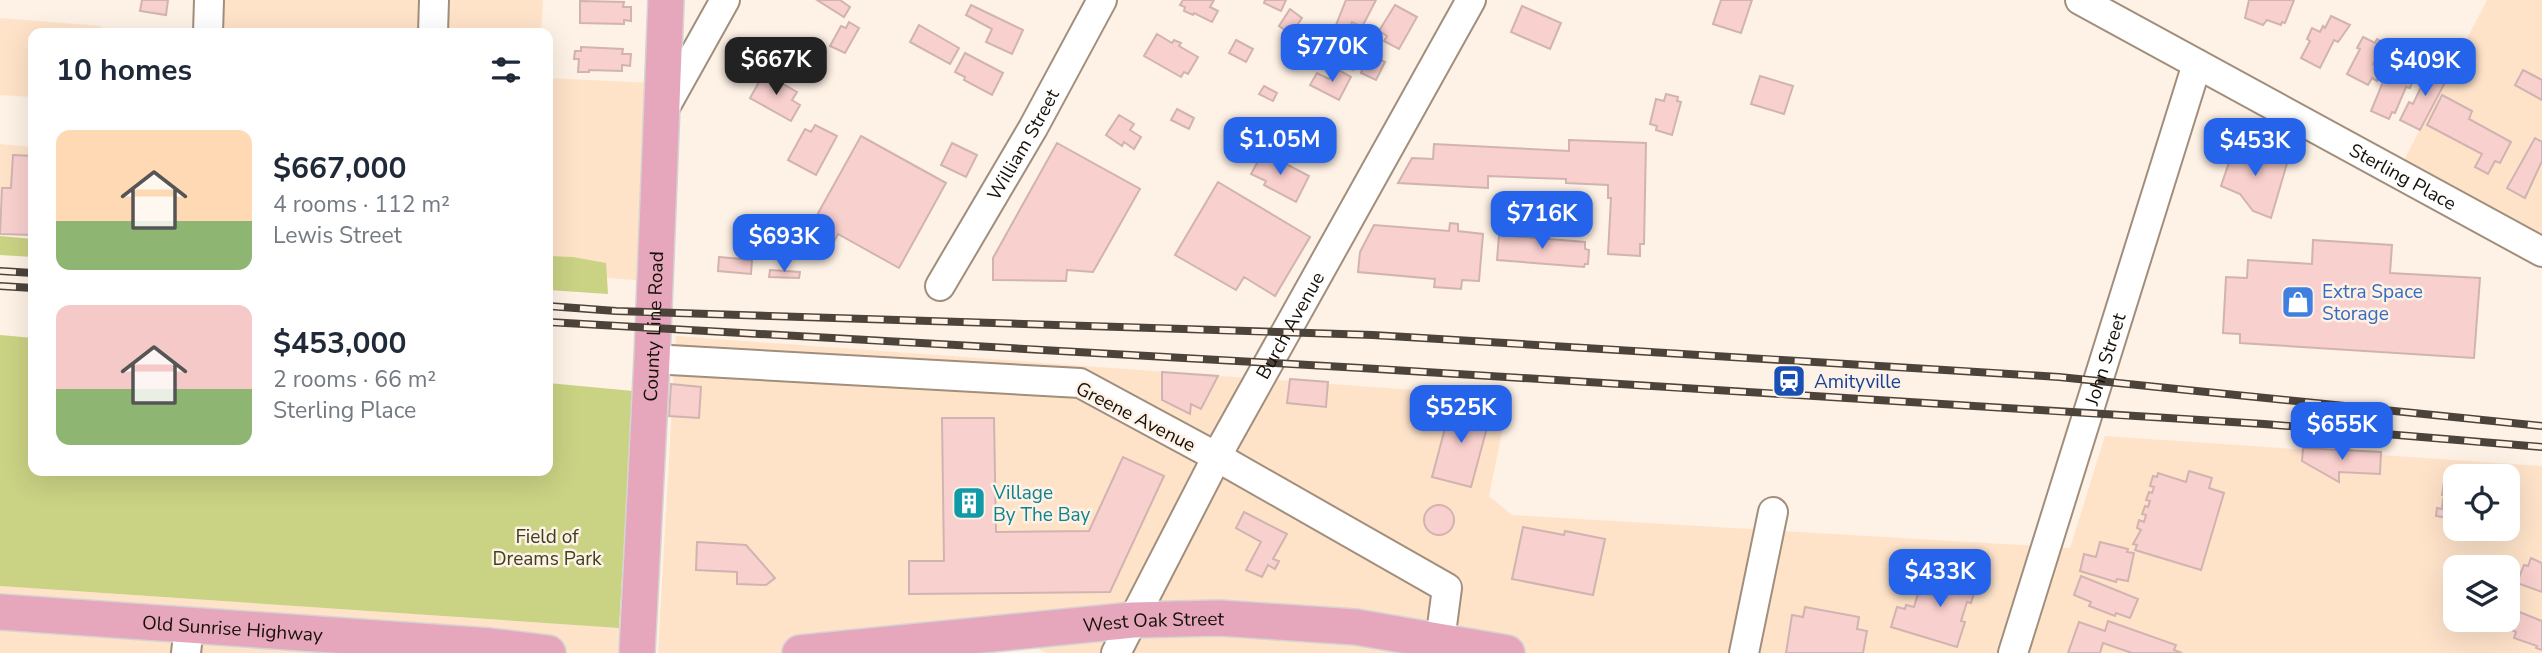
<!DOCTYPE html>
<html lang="en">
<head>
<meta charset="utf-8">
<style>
	body { margin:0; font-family:"Nunito Sans",sans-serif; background:#f2f2f3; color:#1f2937; height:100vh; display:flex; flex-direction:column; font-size:26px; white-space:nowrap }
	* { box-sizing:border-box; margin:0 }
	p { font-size:23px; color:#747a83 }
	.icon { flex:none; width:38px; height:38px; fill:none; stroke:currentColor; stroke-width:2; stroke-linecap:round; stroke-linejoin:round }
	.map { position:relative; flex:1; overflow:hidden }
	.side { position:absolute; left:28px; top:28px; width:525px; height:448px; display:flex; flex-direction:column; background:#fff; border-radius:14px; box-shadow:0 7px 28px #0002 }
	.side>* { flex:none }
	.buttons { position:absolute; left:2443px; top:464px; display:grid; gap:14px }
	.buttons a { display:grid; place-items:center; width:77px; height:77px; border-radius:14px; background:#fff; box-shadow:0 7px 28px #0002; font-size:35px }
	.price { position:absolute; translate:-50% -60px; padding:0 16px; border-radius:14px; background:#2563eb; color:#fff; font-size:23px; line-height:46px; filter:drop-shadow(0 2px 4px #0008) }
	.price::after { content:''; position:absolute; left:50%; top:42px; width:21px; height:16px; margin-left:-10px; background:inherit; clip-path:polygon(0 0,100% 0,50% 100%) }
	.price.active { background:#222; color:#fff }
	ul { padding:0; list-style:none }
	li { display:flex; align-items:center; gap:21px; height:175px; padding:0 28px }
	li span { display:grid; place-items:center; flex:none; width:196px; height:140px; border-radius:14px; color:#555 }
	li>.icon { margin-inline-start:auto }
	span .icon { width:84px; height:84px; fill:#fffc; stroke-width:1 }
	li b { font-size:30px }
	h2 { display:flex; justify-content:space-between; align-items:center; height:84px; padding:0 28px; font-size:30px }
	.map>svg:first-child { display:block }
</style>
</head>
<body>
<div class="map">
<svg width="2542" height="653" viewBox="0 0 2542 653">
	<rect width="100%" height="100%" fill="#fef1e5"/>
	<!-- built -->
	<path fill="#fee3c9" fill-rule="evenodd" d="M198,0h345l-2,33 -95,-4 -1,4h-248z
		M2487,0h55v244l-139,-82z
		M0,18l101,8 -1,7h-67v64l-33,-2z
		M548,78l104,5 -5,198 -99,-8z
		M0,144l33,3v87l-33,-3z
		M676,336l833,61 -20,99 23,19 558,33 35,-112 437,30v187h-1495l-22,-12 -66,12h-301zM2455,476h53v52h-53zM2455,567h53v53h-53z
		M0,586l619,42v25h-619z"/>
	<!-- green -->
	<path fill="#cad284" d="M0,236l33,3v18l-33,-2z
		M548,256l25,1 33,6 2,31 -60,-4z
		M0,335l33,3v133h515v-88l85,8 -14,237 -619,-42z"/>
	<!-- building -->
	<path fill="#f8d0ce" stroke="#d1b3b1" stroke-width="2" d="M142,0h26l-2,15 -26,-4z
		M817,0h23l10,7 -6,10z
		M1183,0h31l-4,7 8,4 -6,11 -18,-9 -1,2 -9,-4 1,-4 -5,-2z
		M1265,0h21l-5,11 -17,-8z
		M1346,0h30l-14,27 -10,-5 -4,9 -12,-6z
		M1721,0h31l-11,33 -28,-9z
		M2249,0h45l-9,23 -3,-1 -1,3 -14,-5 -4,5 -18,-7z
		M580,1l44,1 -1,5h8v14l-7,-1v4l-44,-1z
		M971,5l52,25 -11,24 -26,-12 6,-13 -26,-14z
		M1395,5l22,12 -18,32 -15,-8 3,-5 -8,-5z
		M1522,6l39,17 -11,26 -39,-17z
		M1290,9l12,9 -11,16 -12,-8z
		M2331,16l19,9 -12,17 -4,-2 -14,28 -19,-10 9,-17 -3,-2 5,-11 8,4 3,-6 2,2z
		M849,22l10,6 -14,25 -15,-7 11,-20 5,2z
		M919,25l40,23 -9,16 -40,-22z
		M1157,34l15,9 2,-3 7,3 -2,3 19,11 -10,17 -4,-2 -3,5 -37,-21z
		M2363,37l12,6 2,-4 11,6 -7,14 -4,-2 -4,7 10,5 -6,12 -5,-3 -4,7 -21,-11 13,-25 -3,-1z
		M1236,40l17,9 -7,13 -17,-9z
		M1345,42l17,9 -9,19 -17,-8z
		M581,47l42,2 -1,5h9l-1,12 -8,-1v6l-33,-1v2h-11l1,-13h-5l1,-8h6z
		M965,53l38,20 -11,22 -28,-15 1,-3 -10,-5z
		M1368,54l17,8 -9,18 -15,-7z
		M2432,64l18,9 -30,57 -20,-10 9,-18 4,2z
		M2390,65l25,10 -5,13 -4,-1 -11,26 -3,-1 -3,7 -18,-8z
		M1335,68l16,9 -12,23 -29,-15 7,-12 12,6z
		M2523,70l19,10v20l-27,-15z
		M764,73l33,19 -5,8 8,5 -9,16 -41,-23z
		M1760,76l33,10 -9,28 -33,-10z
		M1264,86l13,7 -4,8 -14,-7z
		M1666,94l12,3 -1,4 4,1 -9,33 -16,-5 1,-4 -7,-2 6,-25 8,2z
		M2442,95l30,16 -3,8 42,23 -11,21 -5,-2 -7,13 -13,-7 7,-13 -55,-29z
		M1177,109l17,9 -5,11 -18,-9z
		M1119,115l15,9 -4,6 11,7 -7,12 -10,-7 -2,4 -16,-11z
		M1298,119l31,15 -11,24 -31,-15z
		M815,125l22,11 -21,39 -28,-15 17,-31 6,3z
		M861,136l85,47 -47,85 -61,-34 -8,15 -24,-14z
		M2535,138l7,4v19l-17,37 -18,-10z
		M1569,140l77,3 -2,101h-4v12l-32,-2 3,-56h-3v-13l-42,-2v-4l-78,-3v12l-90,-5 14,-25 21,1 1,-15 135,7z
		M2236,142l52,18 -17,58 -18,-7 -13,-17 -19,-8z
		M952,143l25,12 -11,22 -25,-12z
		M1057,143l83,46 -47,83 -26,-2 -1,11 -73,-1v-22z
		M1263,152l46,24 -13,26 -32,-17 2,-4 -15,-7z
		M13,155l20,1v79l-33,-1 2,-46h9z
		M1218,182l92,55 -35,59 -31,-19 -8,13 -61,-35z
		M1450,223l8,1v7l25,3 -4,47 -17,-1 -1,9 -27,-2 1,-8 -77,-7 2,-20 14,-27 75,6z
		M1499,235l86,7v7l4,1 -1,14h-3l-1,3 -87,-7z
		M2313,240l79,5 -2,28 90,5 -6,80 -234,-15v-9l-17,-1 3,-56 21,1 1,-18 64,4z
		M719,257l33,3 -1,14 -33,-3z
		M770,270l30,2 -1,6 -30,-1z
		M1162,372l56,4 -17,33 -10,-5 -1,10 -28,-14z
		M1290,379l38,3 -2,25 -39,-4z
		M671,384l30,3 -2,31 -30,-2z
		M1452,402l39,11 -20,74 -39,-10z
		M942,418h52l2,114 93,-1 34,-74 41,19 -54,116 -201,2v-33h35z
		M2303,448l78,4 -1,22 -41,-2v10l-37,-21z
		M2189,471l23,7 -3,10 15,5 -23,77 -66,-20 2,-5 -4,-1 8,-14 -4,-2 2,-8 5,2 2,-7 -4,-1 3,-8 3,1 2,-6 -4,-1 3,-8 3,1 2,-6 -4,-1 3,-10 4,1 1,-4 28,9z
		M2445,476l10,2v19l-13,-2z
		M2443,499l12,2v18l-19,-3 1,-8 5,1z
		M1424 520a15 15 0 1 1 30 0a15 15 0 1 1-30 0Z
		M1244,512l43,22 -14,25 6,2 -4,8 -7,-4 -6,12 -16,-7 15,-28 -25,-14z
		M1523,527l41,8 1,-4 40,8 -12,56 -81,-16z
		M697,542l49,3 29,33 -9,7 -29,-1v-12l-41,-2z
		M2100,542l28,7 -1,3 7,1 -6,28 -11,-2 -1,3 -36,-11 4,-17 12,3z
		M2531,558l11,5v29l-25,-9 7,-18 4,1z
		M1949,567l30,9 -8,27 -4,-1 -6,19 4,1 -8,25 -66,-20 6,-20 8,2 1,-4 8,2 5,-17 17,5z
		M2081,576l57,23 -8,19 -14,-5 -1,3 -26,-10 2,-4 -17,-7z
		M1805,607l54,10 -2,12 10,2 -4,22h-77l6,-38 11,2z
		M2517,611l25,10v29l-6,-2 1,-2 -23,-8 2,-6 -6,-3z
		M2108,621l68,24 -2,5 8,3h-50l-29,-10 -3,10h-32l11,-31 26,9z"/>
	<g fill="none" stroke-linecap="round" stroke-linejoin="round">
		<defs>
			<g id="minor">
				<path id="s1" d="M2080,0l462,252"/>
				<path d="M208,33l1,-33"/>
				<path d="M433,33l1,-33"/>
				<path d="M663,111l62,-111"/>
				<path id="s2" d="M940,286l93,-158 69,-128"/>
				<path d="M652,359l428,24 137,74 230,131 -7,53"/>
				<path d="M186,653l3,-27"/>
				<path id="s3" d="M1116,653l108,-210 247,-443"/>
				<path d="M1744,653l29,-141"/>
				<path id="s4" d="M2013,653l184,-589"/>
			</g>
			<g id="major">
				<path id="s5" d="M0,612l490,34 58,7"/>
				<path id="s6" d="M637,653l15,-294 14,-359"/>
				<path id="s7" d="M800,653l333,-33 86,-2 137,9 151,26"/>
			</g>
		</defs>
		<!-- minor casing -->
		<use href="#minor" stroke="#a18e7c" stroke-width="32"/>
		<!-- major casing -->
		<use href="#major" stroke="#d5d4d3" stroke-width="38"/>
		<!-- minor -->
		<use href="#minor" stroke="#fff" stroke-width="28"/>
		<!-- major -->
		<use href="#major" stroke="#e6a7bc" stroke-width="35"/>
		<defs>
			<path id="rail" d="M0,271l33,2
				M0,286l33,2
				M548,306l68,5 757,24 686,42 483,49
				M548,322l813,46 903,56 278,23"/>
		</defs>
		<!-- rail casing -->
		<use href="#rail" stroke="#4c443b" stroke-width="8"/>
		<!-- rail -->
		<use href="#rail" stroke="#fef1e5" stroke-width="5" stroke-dasharray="16" stroke-linecap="butt"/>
	</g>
	<!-- icons -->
	<defs>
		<symbol id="shop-square" viewBox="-11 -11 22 22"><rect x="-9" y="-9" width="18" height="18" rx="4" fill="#3f7fe0" stroke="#fef1e5"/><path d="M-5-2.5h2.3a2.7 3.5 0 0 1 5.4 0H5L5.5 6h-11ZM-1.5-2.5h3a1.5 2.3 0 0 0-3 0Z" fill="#fff"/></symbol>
		<symbol id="station-square" viewBox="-11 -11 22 22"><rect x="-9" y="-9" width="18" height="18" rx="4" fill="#1a4fb4" stroke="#fef1e5"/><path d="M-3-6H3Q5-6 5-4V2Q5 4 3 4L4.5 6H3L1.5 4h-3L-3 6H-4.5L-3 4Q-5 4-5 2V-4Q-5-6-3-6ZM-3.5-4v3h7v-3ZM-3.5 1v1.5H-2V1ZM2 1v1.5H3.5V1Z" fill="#fff"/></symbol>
		<symbol id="building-square" viewBox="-11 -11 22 22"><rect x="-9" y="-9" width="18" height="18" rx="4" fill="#0f9aa8" stroke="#fef1e5"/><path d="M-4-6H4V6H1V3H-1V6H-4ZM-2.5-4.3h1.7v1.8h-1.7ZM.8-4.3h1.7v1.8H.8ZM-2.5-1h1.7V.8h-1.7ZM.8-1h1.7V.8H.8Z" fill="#fff"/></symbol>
	</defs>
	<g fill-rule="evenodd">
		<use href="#shop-square" x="2279" y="283" width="38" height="38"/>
		<use href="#station-square" x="1770" y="362" width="38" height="38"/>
		<use href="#building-square" x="950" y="484" width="38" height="38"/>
	</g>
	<g text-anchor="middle" stroke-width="5" stroke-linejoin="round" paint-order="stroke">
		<!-- street labels -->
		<g font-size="19" fill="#171009" stroke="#fef1e5">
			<text dy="7" stroke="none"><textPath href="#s2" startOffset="164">William Street</textPath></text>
			<text dy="7" stroke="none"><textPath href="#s1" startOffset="368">Sterling Place</textPath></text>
			<text dy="7" stroke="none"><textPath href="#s3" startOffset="371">Burch Avenue</textPath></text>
			<text dy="7" stroke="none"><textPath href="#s6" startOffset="327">County Line Road</textPath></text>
			<text dy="7" stroke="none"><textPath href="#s4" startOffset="308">John Street</textPath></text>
			<text transform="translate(1136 416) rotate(27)" y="7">Greene Avenue</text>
			<text dy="7" stroke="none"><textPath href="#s7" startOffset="355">West Oak Street</textPath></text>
			<text dy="7" stroke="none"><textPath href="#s5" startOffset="233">Old Sunrise Highway</textPath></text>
		</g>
		<!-- shop labels -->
		<g font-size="19" fill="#366cbe" stroke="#fef1e5" text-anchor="start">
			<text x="2322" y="298">Extra Space<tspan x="2322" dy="22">Storage</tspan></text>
		</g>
		<!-- transit labels -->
		<g font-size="19" fill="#164399" stroke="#fef1e5" text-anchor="start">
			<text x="1814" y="388">Amityville</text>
		</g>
		<!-- culture labels -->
		<g font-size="19" fill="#0d838f" stroke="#fef1e5" text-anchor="start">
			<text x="993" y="499">Village<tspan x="993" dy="22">By The Bay</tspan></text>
		</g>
		<!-- park labels -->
		<g font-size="19" fill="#3c401b" stroke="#fef1e5">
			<text x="547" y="543">Field of<tspan x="547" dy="22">Dreams Park</tspan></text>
		</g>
	</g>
</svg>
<div class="buttons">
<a><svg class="icon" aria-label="locate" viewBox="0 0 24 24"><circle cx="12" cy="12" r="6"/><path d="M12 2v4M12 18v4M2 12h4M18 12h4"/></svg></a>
<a><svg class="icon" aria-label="layers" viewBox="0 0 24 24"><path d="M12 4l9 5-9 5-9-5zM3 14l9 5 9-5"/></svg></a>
</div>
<b class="price" style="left:1332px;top:84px">$770K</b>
<b class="price active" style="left:776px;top:97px">$667K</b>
<b class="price" style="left:2425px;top:98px">$409K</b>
<b class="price" style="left:1280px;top:177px">$1.05M</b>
<b class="price" style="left:2255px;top:178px">$453K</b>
<b class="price" style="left:1542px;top:251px">$716K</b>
<b class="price" style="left:784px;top:274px">$693K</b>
<b class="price" style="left:1461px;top:445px">$525K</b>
<b class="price" style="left:2342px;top:462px">$655K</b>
<b class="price" style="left:1940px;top:609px">$433K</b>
<section class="side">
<h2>10 homes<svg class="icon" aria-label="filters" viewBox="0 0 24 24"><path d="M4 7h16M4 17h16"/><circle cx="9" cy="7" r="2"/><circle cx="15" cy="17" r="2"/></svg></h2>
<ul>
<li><span style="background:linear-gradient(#ffd9b3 65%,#8fb573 0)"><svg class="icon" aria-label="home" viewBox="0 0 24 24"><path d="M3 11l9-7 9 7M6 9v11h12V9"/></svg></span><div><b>$667,000</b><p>4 rooms · 112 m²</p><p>Lewis Street</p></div></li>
<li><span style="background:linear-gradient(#f6c9c9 60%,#8fb573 0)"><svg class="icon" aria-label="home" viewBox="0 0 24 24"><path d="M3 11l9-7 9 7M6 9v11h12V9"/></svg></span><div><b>$453,000</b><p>2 rooms · 66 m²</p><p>Sterling Place</p></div></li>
</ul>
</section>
</div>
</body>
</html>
